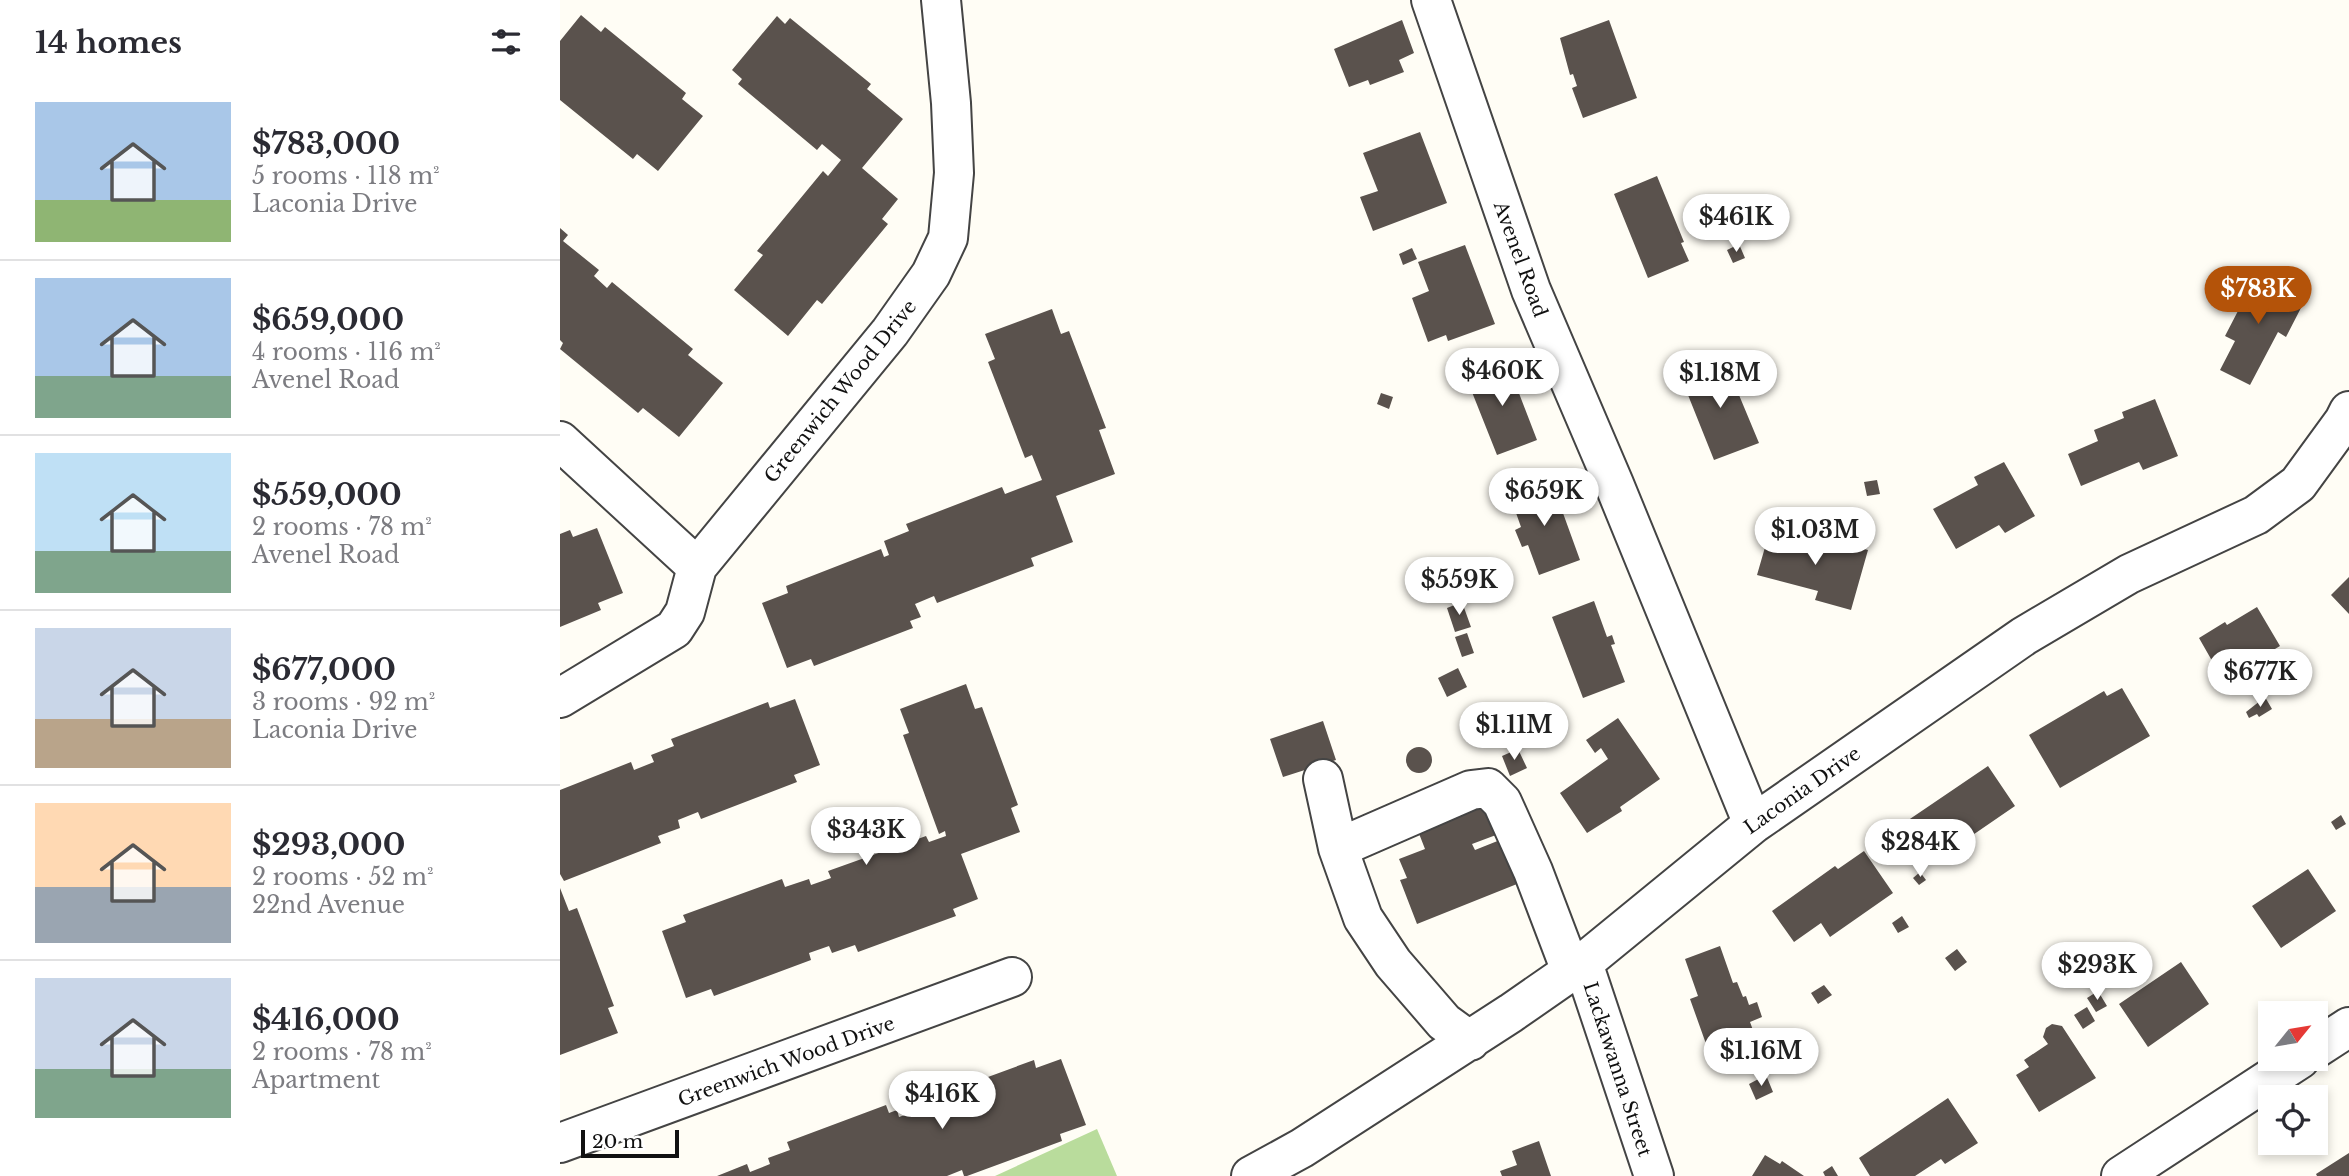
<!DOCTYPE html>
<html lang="en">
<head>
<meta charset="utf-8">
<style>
	body { margin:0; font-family:"Libre Baskerville",serif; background:#f7f7f7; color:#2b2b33; height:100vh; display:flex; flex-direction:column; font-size:26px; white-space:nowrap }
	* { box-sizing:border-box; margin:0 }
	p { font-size:23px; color:#7c7c81 }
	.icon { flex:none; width:38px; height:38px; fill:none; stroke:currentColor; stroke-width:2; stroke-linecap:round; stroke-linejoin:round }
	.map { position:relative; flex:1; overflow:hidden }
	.panel { display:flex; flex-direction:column; background:#fff; width:560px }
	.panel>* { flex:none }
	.needle { width:46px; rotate:60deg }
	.tools { position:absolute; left:1698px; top:1001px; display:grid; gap:14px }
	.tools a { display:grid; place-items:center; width:70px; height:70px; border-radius:0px; background:#fff; box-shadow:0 4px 10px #0003; font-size:35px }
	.scale { position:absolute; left:21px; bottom:18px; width:98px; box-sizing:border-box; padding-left:7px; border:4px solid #111; border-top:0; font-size:19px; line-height:24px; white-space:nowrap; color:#111; -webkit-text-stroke:5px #fff; paint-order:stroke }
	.price { position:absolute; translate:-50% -60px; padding:0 16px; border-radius:24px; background:#fff; color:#222; font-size:23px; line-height:46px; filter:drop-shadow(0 2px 4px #0008) }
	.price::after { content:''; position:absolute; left:50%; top:42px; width:21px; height:16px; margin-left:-10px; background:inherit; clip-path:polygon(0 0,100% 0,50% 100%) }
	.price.on { background:#b45309; color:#fff }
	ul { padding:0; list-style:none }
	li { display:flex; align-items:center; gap:21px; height:175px; padding:0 35px }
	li+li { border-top:2px solid #e1e1e2 }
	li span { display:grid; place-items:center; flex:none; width:196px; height:140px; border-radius:0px; color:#555 }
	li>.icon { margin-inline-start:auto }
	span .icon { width:84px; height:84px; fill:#fffc; stroke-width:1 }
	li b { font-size:30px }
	h2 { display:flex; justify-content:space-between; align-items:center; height:84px; padding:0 35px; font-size:30px }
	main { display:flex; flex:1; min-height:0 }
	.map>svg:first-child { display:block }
</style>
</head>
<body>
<main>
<section class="panel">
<h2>14 homes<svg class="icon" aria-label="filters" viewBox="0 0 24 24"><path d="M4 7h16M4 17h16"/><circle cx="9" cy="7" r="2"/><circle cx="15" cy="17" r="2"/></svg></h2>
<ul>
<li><span style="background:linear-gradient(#a9c7e8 70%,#8fb573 0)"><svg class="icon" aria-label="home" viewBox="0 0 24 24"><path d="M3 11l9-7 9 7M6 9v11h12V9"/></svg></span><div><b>$783,000</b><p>5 rooms · 118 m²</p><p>Laconia Drive</p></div></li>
<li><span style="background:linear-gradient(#a9c7e8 70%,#7fa58c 0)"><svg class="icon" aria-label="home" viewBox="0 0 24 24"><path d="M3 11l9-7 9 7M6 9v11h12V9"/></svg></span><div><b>$659,000</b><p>4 rooms · 116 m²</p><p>Avenel Road</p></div></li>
<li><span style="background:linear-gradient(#bfe0f5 70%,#7fa58c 0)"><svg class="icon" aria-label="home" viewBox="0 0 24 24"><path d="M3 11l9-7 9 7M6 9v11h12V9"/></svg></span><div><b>$559,000</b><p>2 rooms · 78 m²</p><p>Avenel Road</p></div></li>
<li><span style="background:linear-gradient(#c9d6e8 65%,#b9a48a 0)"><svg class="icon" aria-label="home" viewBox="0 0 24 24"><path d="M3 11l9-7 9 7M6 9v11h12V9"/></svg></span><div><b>$677,000</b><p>3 rooms · 92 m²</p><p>Laconia Drive</p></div></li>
<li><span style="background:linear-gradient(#ffd9b3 60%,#9aa5b1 0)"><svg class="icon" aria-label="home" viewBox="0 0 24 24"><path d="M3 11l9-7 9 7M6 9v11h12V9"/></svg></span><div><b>$293,000</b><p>2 rooms · 52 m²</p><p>22nd Avenue</p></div></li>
<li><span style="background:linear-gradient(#c9d6e8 65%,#7fa58c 0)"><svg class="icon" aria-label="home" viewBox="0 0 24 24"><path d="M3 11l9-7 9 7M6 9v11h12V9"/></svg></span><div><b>$416,000</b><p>2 rooms · 78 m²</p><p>Apartment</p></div></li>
</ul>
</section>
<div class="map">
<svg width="1789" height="1176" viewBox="0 0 1789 1176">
	<rect width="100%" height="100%" fill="#fffdf5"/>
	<!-- forest -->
	<path fill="#b9dc9c" d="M537,1129l20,47h-122z"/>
	<!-- building -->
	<path fill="#5a524d" d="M21,15l20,17 4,-5 81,66 -4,6 21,17 -45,55 -21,-17 -4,5 -73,-59v-59z
		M217,16l8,8 5,-6 81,66 -4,5 36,30 -41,49 36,31 -16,20 6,5 -66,80 -5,-4 -29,36 -54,-46 29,-35 -6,-4 66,-80 5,5 13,-16 -19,-16 -5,6 -79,-66 4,-5 -10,-9z
		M842,20l12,33 -15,7 5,12 -34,13 -2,-5 -19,7 -15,-38z
		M1049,20l28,78 -54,20 -11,-30 5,-2 -4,-12 -3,1 -10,-37z
		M860,132l27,71 -74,28 -13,-34 18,-6 -15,-38z
		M1097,176l27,66 -3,1 8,18 -41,17 -34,-84z
		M0,228l8,7 -5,6 36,29 -5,6 13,12 5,-6 81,67 -5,6 35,28 -44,54 -36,-29 -5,5 -78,-64 3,-6 -3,-3z
		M1179,244l6,14 -12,5 -6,-13z
		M905,245l30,79 -47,17 -2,-6 -18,7 -16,-44 17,-7 -11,-29z
		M852,248l5,11 -14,6 -4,-11z
		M1689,274l55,28 -18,35 -8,-5 -28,53 -30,-15 15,-29 -10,-5 14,-27 -6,-3z
		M492,309l9,25 8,-3 37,97 -7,2 16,44 -59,22 17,46 -42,16 3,8 -97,37 -3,-7 -19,8 6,13 -11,4 3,7 -99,38 -3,-7 -24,9 -25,-65 26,-10 -2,-7 95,-37 3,8 5,-2 -5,-14 25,-10 -3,-7 96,-37 3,7 37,-14 -10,-25 -7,3 -37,-96 7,-3 -10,-25z
		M1164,359l35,84 -45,17 -26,-65 3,-2 -7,-18z
		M947,362l30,78 -40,15 -31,-78z
		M821,393l12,4 -4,12 -12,-5z
		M1595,399l23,57 -35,14 -4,-8 -58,24 -13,-32 30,-13 -4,-11 30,-12 -2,-6z
		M1444,462l31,54 -30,17 -6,-8 -43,24 -23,-40 45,-24 -4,-8z
		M991,480l29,80 -41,15 -11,-30 -6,2 -7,-17 6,-3 -11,-31z
		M1317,480l3,14 -13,2 -3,-14z
		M37,528l26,65 -25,10 3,7 -41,17v-93l10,-4 3,7z
		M1210,530l60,16 2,-6 36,10 -17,60 -36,-10 3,-9 -61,-16z
		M1789,577v37l-18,-19z
		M1034,601l13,36 5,-2 3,9 -4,1 14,37 -42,16 -31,-81z
		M902,602l9,25 -16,5 -8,-24z
		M1697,607l23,39 -57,34 -24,-42 26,-16 2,3z
		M907,633l7,20 -12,4 -7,-20z
		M898,668l9,19 -20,10 -9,-19z
		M406,684l9,25 7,-2 36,98 -7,3 9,24 -59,22 17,45 -25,10 3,7 -98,36 -3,-7 -23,8 -3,-7 -20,7 2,7 -97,36 -3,-7 -25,9 -24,-67 24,-9 -3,-7 99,-36 3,8 24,-8 2,6 20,-7 -3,-7 98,-35 3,6 17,-6 -1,-5 -6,3 -36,-99 6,-2 -9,-24z
		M1562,688l28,48 -90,52 -31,-53 75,-44 3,5z
		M1705,697l7,12 -13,8 -2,-3 -8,4 -3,-6z
		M235,699l25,66 -26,10 3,7 -96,37 -3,-7 -20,8 2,8 -22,8 3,7 -97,38 -4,-7v-84l71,-28 3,8 20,-8 -3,-7 23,-9 -3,-7 97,-37 2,6z
		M1058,718l42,61 -40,28 2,4 -35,22 -27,-40 48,-34 -7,-11 -6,5 -9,-13z
		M763,721l13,39 -53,17 -13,-38z
		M846 760a13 13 0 1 1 26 0a13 13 0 1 1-26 0Z
		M958,749l9,19 -17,8 -8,-20z
		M1428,766l27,40 -67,46 -4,-5 -16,11 -24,-35z
		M930,796l14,36 -32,12 3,6 25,-10 17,44 -100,40 -17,-44 7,-2 -8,-19 26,-10 -7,-18z
		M1781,815l5,9 -10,6 -5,-8z
		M1304,851l29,42 -63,44 -9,-14 -27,19 -22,-31 63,-45 3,3z
		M1748,869l28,42 -55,37 -29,-42z
		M1360,872l6,8 -7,5 -6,-7z
		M0,888l9,23 8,-3 37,98 -6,2 10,25 -58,22z
		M1342,916l7,11 -11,6 -6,-10z
		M1160,946l13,37 4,-1 6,15 3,-1 3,9 8,-3 5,15 -12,5 11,30 -46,17 -25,-70 8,-3 -13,-37z
		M1397,949l10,13 -12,9 -10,-13z
		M1621,962l28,42 -61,43 -29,-43z
		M1264,985l8,10 -14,9 -7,-11z
		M1538,991l9,15 -11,6 -9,-14z
		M1527,1007l8,14 -12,8 -9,-14z
		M1492,1024l10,2 34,52 -57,34 -23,-37 13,-8 -5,-7 24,-16 -5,-7 3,-9z
		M501,1059l25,66 -26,9 2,7 -95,35h-3l-2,-6 -15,6h-230l30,-12 3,8 20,-8 -2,-6 22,-8 -3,-8 99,-37 3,8 8,-3 2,7 40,-14 -3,-7 98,-36 2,8z
		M1206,1075l7,17 -17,8 -7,-16z
		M1388,1098l30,45 -33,21 -4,-5 -26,17h-45l-11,-18z
		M979,1141l12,35h-49l-2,-5 17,-6 -5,-14z
		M1789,1153v23h-32l-1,-2z
		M1205,1155l15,9 2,-3 22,15h-52z
		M1272,1166l6,10h-13l-2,-4z"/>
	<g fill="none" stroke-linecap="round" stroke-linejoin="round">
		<defs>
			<path id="minor" d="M871,0l100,290 83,194 139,340
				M0,441l137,126
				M0,698l114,-69 11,-17 12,-45 193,-235 41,-58 17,-36 6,-65 -3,-70 -10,-103
				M763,779l15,69 25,70 30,45 51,59 26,19
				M778,848l133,-58 17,-2 14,14 31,69 38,100
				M1023,963l71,213
				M1755,1049l34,-22
				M0,1143l452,-166
				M691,1176l51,-28 209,-135 72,-50 170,-139 271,-188 105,-62 127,-59 42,-31 46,-63 5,-10
				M1561,1176l179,-117"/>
		</defs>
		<!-- minor casing -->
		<use href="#minor" stroke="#444" stroke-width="42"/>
		<!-- minor -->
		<use href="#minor" stroke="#fff" stroke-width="38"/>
	</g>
	<g text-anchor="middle" stroke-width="7" stroke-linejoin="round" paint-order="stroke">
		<!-- street labels -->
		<g font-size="19" fill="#111" stroke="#fff">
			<text transform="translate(961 259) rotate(70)" y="7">Avenel Road</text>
			<text transform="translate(280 391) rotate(-51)" y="7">Greenwich Wood Drive</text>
			<text transform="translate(1242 790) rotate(-35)" y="7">Laconia Drive</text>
			<text transform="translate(226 1061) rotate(-20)" y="7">Greenwich Wood Drive</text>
			<text transform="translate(1058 1069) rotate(72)" y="7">Lackawanna Street</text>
		</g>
	</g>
</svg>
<div class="tools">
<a><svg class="needle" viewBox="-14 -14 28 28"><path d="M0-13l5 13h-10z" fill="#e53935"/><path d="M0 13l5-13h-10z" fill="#7c7c81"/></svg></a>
<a><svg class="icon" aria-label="locate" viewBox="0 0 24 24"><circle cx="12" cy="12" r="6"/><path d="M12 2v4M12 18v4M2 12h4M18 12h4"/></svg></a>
</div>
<div class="scale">20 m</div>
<b class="price" style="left:1176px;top:254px">$461K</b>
<b class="price on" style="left:1698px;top:326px">$783K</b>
<b class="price" style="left:942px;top:408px">$460K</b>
<b class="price" style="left:1160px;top:410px">$1.18M</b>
<b class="price" style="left:984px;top:528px">$659K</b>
<b class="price" style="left:1255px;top:567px">$1.03M</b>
<b class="price" style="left:899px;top:617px">$559K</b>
<b class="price" style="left:1700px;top:709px">$677K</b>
<b class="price" style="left:954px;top:762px">$1.11M</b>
<b class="price" style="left:306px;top:867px">$343K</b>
<b class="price" style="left:1360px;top:879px">$284K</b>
<b class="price" style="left:1537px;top:1002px">$293K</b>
<b class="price" style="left:1201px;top:1088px">$1.16M</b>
<b class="price" style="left:382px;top:1131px">$416K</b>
</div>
</main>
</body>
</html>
